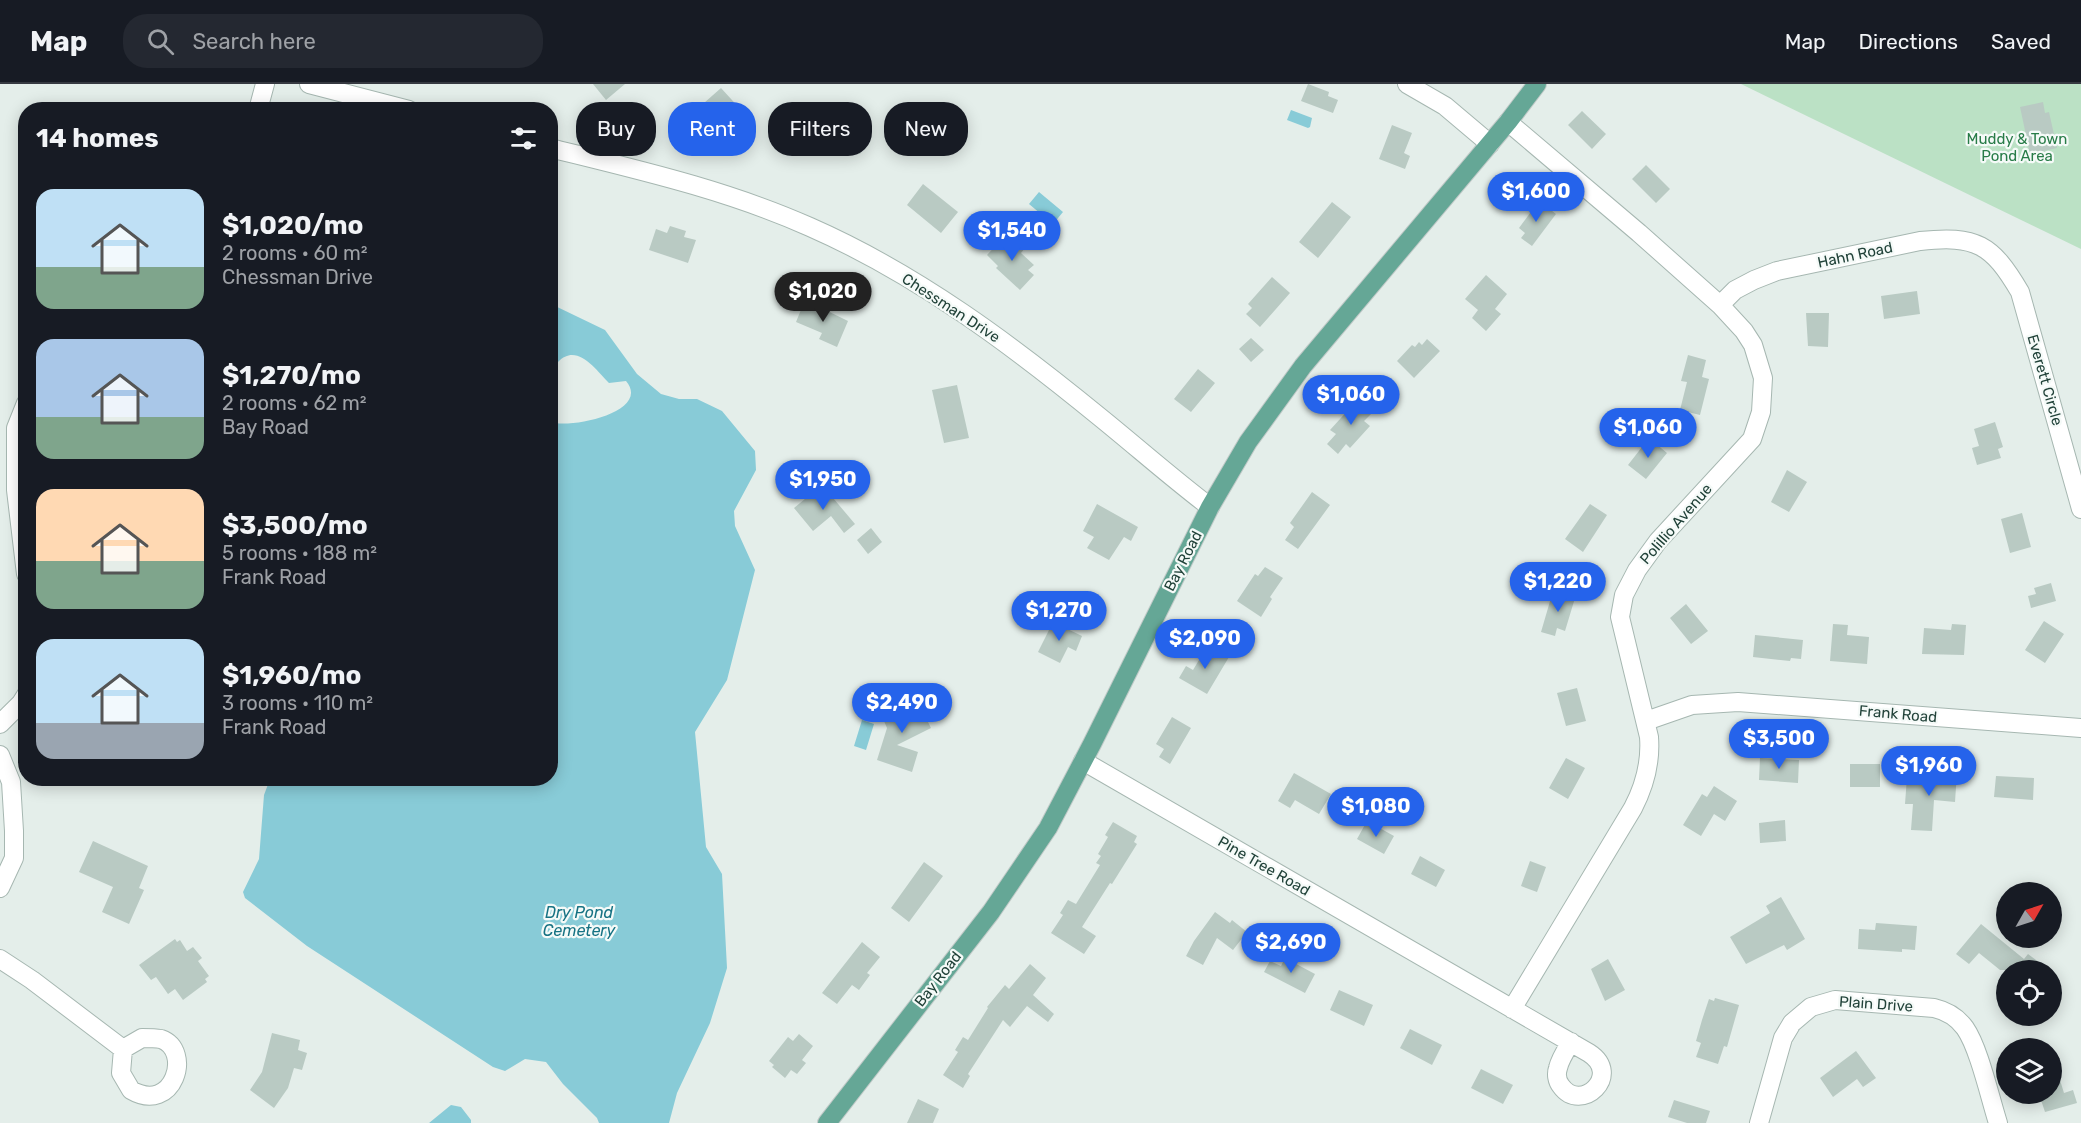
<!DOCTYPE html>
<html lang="en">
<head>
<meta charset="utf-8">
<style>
	body { margin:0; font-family:Rubik,sans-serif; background:#242831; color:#f1f3f6; height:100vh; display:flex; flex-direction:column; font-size:22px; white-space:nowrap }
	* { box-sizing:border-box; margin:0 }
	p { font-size:20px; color:#9ea1a6 }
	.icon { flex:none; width:33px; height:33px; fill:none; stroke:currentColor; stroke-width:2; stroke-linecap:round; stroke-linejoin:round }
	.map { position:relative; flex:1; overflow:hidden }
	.details { position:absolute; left:18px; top:18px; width:540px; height:684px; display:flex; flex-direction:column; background:#171b24; border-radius:24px; box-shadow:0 3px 15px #0003 }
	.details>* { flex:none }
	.banner { position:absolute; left:576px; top:18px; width:570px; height:54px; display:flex; gap:12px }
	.needle { width:39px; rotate:51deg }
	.buttons { position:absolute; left:1996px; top:798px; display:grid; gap:12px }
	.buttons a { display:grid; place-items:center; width:66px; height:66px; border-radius:50%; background:#171b24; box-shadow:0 3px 15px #0003; font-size:30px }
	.price { position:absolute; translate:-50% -51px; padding:0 14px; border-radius:21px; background:#2563eb; color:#fff; font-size:20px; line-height:39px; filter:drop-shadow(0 2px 3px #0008) }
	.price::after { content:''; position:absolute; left:50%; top:36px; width:18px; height:14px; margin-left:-9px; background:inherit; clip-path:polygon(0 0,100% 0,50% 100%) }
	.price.active { background:#222; color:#fff }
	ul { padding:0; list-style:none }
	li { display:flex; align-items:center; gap:18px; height:150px; padding:0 18px }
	li span { display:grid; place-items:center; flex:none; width:168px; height:120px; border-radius:18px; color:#555 }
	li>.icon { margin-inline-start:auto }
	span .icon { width:72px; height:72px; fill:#fffc; stroke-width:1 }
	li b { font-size:26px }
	h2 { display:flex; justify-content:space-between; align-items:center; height:72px; padding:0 18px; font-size:26px }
	.chip { padding:0 21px; border-radius:24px; background:#171b24; box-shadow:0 3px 15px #0003; font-size:21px; line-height:54px }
	.chip.active { background:#2563eb; color:#fff }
	header { display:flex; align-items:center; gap:36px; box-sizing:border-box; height:84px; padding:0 30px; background:#171b24; border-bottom:2px solid #363941 }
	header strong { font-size:28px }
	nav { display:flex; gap:33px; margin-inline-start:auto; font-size:21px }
	.search { width:420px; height:54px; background:#242831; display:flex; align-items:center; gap:15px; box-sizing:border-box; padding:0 21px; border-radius:24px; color:#9ea1a6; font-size:22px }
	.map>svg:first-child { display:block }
</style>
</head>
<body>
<header>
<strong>Map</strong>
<div class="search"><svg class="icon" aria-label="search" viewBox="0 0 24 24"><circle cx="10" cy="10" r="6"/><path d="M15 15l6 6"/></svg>Search here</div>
<nav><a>Map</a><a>Directions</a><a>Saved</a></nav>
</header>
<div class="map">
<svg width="2081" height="1039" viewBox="0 0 2081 1039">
	<rect width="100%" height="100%" fill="#e4eeea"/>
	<!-- green -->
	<path fill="#bbe1c5" d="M1741,0h340v165z"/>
	<!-- water -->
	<path fill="#88cbd7" d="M1291,26l21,8 -2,9 -2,1 -21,-8z
		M1039,108l24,20 -10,12 -24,-20z
		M551,220l54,26 32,44 24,20 18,5h18l25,12 33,40 1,19 -22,41 1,15 20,44 -28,110 -32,52 11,115 16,27 5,94 -17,55 -33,70 -8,30h-70l-2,-5 -34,-34 -17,-22 -21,-3 -20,12 -12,-4 -186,-121 -62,-48 -2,-6 16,-33 5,-64 6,-16 280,-1 1,-356c19,7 101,-10 75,-41l-17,2c-13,-13 -32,-41 -51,-21 -4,4 -6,6 -7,12z
		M862,636l12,4 -8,26 -12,-4z
		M451,1021l10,2 10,13v3h-42z"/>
	<!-- building -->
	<path fill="#b9cac3" d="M593,0h32l-19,16z
		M1308,0l21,8 -1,4 10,4 -5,13 -32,-12z
		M721,4l21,23 -5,4 11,13 -14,13 -22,-25 2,-2 -10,-11z
		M2043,18l2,11 4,-1 8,36 -27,6 -10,-47z
		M834,26l17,8 -6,10 22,10 -7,16 -22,-10 -5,11 -17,-8z
		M1582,27l24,23 -14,15 -24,-24z
		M1392,41l20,8 -8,20 6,3 -5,13 -26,-10z
		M1646,81l24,24 -14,14 -24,-24z
		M923,100l35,28 -17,21 -34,-28z
		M1539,117l17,13 -24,32 -11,-8 4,-5 -6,-5z
		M1332,118l19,15 -33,41 -19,-16z
		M670,142l16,5 -2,6 12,3 -8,23 -39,-13 7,-21 11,4z
		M1013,153l12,11 -4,5 13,12 -6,5 6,5 -14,15 -24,-22 2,-2 -11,-11 16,-17 5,4z
		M1486,191l21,19 -12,15 6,5 -15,17 -14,-13 6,-8 -13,-11z
		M1272,193l18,16 -30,34 -14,-13 6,-6 -4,-4z
		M1917,207l3,23 -36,5 -3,-23z
		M805,216l43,21 -11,26 -18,-8 3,-6 -26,-11z
		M1806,229h23l-1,34 -20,-1z
		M1251,254l13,12 -13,12 -12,-13z
		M1427,255l13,12 -26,27 -17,-17 15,-16 3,2 4,-5 3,3z
		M1688,271l18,5 -4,17 7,2 -9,36 -20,-5 7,-28 -6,-1z
		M1198,285l17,14 -24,29 -17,-13z
		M957,301l12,53 -25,5 -12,-53z
		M1360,313l14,14 -10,10 6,5 -20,22 -4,-4 -8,10 -11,-10 9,-10 -6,-4z
		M1995,338l8,25 -5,2 3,9 -24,7 -5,-17 7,-2 -5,-17z
		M1649,354l18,15 -21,26 -18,-14z
		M1787,386l20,12 -18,30 -18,-10z
		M817,405l6,7 5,-4 27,32 -11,9 -13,-17 -18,15 -19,-23z
		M1312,408l18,13 -32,44 -13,-9 9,-13 -4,-4z
		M1097,420l41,23 -7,14 -7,-4 -15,23 -22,-12 7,-11 -11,-6z
		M1590,420l17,11 -24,37 -18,-13z
		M2022,429l9,34 -21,6 -9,-34z
		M871,444l11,14 -14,12 -11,-14z
		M1265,483l18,11 -13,19 2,2 -11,18 -24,-16 18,-27 3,2z
		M2051,499l5,18 -25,7 -3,-12 8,-2 -2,-6z
		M1553,507l22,7 -10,33 -8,-3 -2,8 -14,-4z
		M1686,520l22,27 -17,13 -21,-26z
		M2044,537l20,13 -19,29 -20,-13z
		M1053,538l29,14 -6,15 -8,-4 -8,16 -22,-11z
		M1833,540l15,1 -1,10 22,2 -2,27 -37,-3z
		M1952,540l14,1 -2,30 -42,-1 2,-26 27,2z
		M1755,551l48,5 -2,19 -10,-1 -1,3 -37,-4z
		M1208,561l21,12 -22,37 -28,-16 7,-12 7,4z
		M1577,604l9,33 -20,5 -9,-33z
		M891,615l23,8 5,-3 12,24 -34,17 21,7 -6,20 -35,-12 10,-32 -6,-14 6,-3z
		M1172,633l19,11 -21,36 -11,-7 5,-8 -8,-5z
		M1566,674l19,10 -17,31 -19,-11z
		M1760,674l39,2 -1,23 -39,-3z
		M1850,680h30v23h-30z
		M1933,687l24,1 -2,30 -21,-2 -2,31 -21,-1 2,-26h-8l2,-27 25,1z
		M1294,689l37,21 -12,20 -24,-14 -5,8 -12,-7z
		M1996,692l38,2 -1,22 -39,-3z
		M1714,702l23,15 -12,20 -11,-7 -13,22 -18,-11 19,-31 5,3z
		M1785,736l1,21 -26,2 -1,-20z
		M1367,737l27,15 -10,18 -27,-15z
		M1113,738l24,14 -3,6 3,2 -25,40 -2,-1 -28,44 14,9 -12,18 -33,-21 12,-18 -3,-2 8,-13 8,4 24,-39 -4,-2 5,-7 -3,-2 10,-17 -3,-2z
		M93,757l55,25 -9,22 5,2 -15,34 -27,-12 11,-25 -34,-15z
		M1420,772l25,14 -9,17 -25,-13z
		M1530,777l16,6 -9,25 -16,-6z
		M924,778l19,14 -34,46 -18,-14z
		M1781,813l24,42 -18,11 -3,-5 -38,19 -16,-27 40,-24 -4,-7z
		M1215,828l15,11 2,-3 15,12 -14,18 -16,-12 -14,27 -17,-9 8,-15z
		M1876,839l41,3 -2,24 -13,-1v3l-44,-3 1,-20 16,1z
		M1981,840l43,35 4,-5 12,9 -4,6 2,1h-38l-21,-17 -10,11 -13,-10z
		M175,855l2,3 3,-2 7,11 6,-4 9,11 -4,3 11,15 -4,3 2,3 -24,18 -8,-11 -7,5 -12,-17 -5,3 -12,-15z
		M862,858l18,15 -13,16 3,2 -11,15 -7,-5 -15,19 -15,-11z
		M1285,874l30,16 -10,19 -41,-21 6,-11 11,5z
		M1608,875l17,31 -20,11 -14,-32z
		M1030,880l16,14 -13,17 21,19 -6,8 -21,-16 -17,21 -7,-7 -35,54 2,2 -7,12 -20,-13 15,-23 -3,-2 8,-13 5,3 20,-32 -1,-1 18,-22 4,4z
		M1339,906l34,15 -9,21 -34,-16z
		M1715,914l24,7 -12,42 -3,-1 -6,18 -22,-7 5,-14 -5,-2 6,-21 7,-21 5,2z
		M1410,945l32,16 -10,20 -32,-17z
		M272,949l28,7 -2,10 9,3 -5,17 -8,-2 -6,20 -14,20 -24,-18 12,-18z
		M799,950l14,12 -11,14 4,3 -9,11 -6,-4 -6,8 -13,-11 2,-2 -5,-4 19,-24 5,4z
		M1856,967l20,27 -13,9 -6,-8 -24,18 -13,-19z
		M2055,980l9,29 9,-3 4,13 -32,9 -6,-18h13v-29z
		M1481,985l32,16 -10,19 -32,-16z
		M918,1015l21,10 -6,14h-26z
		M1674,1016l36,11 -4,12h-19l-19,-6z"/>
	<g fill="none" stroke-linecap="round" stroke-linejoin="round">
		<defs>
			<path id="minor" d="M309,0l100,26
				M1407,0l38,22 45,38
				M258,26l7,-26
				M1508,38l131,111 81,72 24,26 9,14 10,33 -2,34 -9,27 -94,102 -21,29 -13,25 -4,22 29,120c2,26 -4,48 -16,71l-121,201
				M550,64c89,22 177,42 260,79 107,47 202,118 291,191 37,30 72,61 109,89
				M1720,221l15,-15 19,-10 23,-9 143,-30c56,-6 72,3 100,51l61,217
				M26,319l-10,25v62l10,84
				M1646,637l46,-16 46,-3 343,26
				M0,640l21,-21 5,-8
				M0,671l11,27 3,49v27l-14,30
				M1083,677l506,292c34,22 -8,61 -28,33 -4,-5 -5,-12 -3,-18 2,-9 8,-18 13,-26
				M0,875l32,21 91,69
				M142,954c6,0 13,0 19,1 32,11 13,76 -30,51l-10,-17 2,-24z
				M1759,1039l24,-85 9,-15 19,-16 24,-7 99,8c13,3 23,9 31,20 14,20 25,70 33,95"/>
			<path id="major" d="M827,1039l164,-211 57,-84 44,-84 118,-237 38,-65 55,-76 205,-244 29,-38"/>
		</defs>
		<!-- minor casing -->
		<use href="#minor" stroke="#a6b7b1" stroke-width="20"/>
		<!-- major casing -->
		<use href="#major" stroke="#c1cac8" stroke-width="20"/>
		<!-- minor -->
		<use href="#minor" stroke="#fff" stroke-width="18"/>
		<!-- major -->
		<use href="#major" stroke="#65a796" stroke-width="18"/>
	</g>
	<g text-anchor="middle" stroke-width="4.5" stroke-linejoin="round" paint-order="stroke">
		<!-- park labels -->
		<g font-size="15" fill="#287c48" stroke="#f5faf8">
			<text x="2017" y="60">Muddy &amp; Town<tspan x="2017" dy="17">Pond Area</tspan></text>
		</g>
		<!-- street labels -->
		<g font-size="15" fill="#214239" stroke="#f5faf8">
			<text transform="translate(1855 171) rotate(-12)" y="5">Hahn Road</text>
			<text transform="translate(951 224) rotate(33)" y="5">Chessman Drive</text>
			<text transform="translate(2045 296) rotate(74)" y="5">Everett Circle</text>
			<text transform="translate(1676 440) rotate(-49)" y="5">Polillio Avenue</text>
			<text transform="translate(1183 477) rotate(-63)" y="5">Bay Road</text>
			<text transform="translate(1898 630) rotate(5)" y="5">Frank Road</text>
			<text transform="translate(1264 782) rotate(30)" y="5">Pine Tree Road</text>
			<text transform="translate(938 895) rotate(-52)" y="5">Bay Road</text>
			<text transform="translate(1876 920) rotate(4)" y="5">Plain Drive</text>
		</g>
		<!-- water labels -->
		<g font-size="16" font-style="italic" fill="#167283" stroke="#f5faf8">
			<text x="579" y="834">Dry Pond<tspan x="579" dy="18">Cemetery</tspan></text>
		</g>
	</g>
</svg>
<div class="buttons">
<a><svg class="needle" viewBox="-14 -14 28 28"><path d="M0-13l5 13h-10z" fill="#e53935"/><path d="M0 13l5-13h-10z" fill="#9ea1a6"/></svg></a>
<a><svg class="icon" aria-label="locate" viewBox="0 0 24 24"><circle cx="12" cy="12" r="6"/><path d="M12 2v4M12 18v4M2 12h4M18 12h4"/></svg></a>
<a><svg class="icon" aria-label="layers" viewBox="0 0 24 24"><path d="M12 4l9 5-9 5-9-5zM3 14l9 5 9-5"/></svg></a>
</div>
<b class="price" style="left:1536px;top:139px">$1,600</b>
<b class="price" style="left:1012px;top:178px">$1,540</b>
<b class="price active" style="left:823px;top:239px">$1,020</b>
<b class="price" style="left:1351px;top:342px">$1,060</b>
<b class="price" style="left:1648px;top:375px">$1,060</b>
<b class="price" style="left:823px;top:427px">$1,950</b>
<b class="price" style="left:1558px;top:529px">$1,220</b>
<b class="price" style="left:1059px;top:558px">$1,270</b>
<b class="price" style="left:1205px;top:586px">$2,090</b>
<b class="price" style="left:902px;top:650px">$2,490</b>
<b class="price" style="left:1779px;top:686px">$3,500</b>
<b class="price" style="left:1929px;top:713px">$1,960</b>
<b class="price" style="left:1376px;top:754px">$1,080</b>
<b class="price" style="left:1291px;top:890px">$2,690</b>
<div class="banner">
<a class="chip">Buy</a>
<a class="chip active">Rent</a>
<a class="chip">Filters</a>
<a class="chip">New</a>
</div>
<section class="details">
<h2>14 homes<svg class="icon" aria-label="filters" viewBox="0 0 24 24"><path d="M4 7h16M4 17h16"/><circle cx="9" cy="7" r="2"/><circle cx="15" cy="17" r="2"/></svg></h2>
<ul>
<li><span style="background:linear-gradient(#bfe0f5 65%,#7fa58c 0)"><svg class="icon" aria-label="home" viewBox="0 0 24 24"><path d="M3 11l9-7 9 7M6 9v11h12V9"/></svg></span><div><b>$1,020/mo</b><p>2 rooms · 60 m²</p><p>Chessman Drive</p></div></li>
<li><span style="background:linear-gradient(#a9c7e8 65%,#7fa58c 0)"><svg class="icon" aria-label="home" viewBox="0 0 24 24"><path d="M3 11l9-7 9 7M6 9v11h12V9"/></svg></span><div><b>$1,270/mo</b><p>2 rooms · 62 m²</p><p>Bay Road</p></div></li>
<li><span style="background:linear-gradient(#ffd9b3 60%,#7fa58c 0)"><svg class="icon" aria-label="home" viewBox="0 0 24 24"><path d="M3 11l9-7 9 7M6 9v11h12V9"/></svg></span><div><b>$3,500/mo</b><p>5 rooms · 188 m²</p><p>Frank Road</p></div></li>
<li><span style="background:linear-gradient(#bfe0f5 70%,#9aa5b1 0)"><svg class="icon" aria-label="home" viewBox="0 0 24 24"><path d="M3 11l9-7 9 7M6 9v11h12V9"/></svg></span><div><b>$1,960/mo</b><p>3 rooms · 110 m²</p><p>Frank Road</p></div></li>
</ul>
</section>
</div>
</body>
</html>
